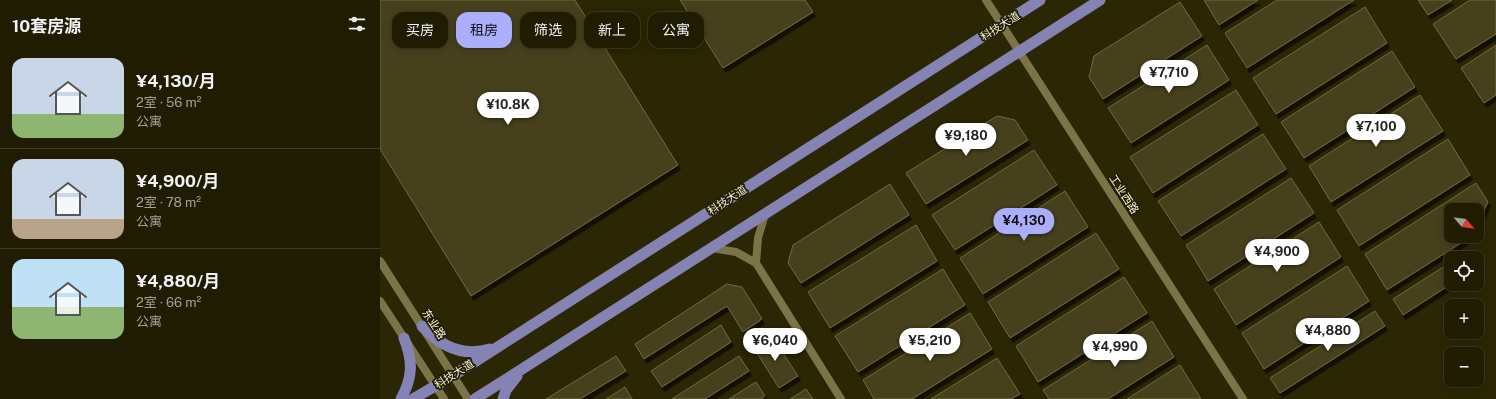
<!DOCTYPE html>
<html lang="zh">
<head>
<meta charset="utf-8">
<style>
	body { margin:0; font-family:"Public Sans","Noto Sans SC",sans-serif; background:#28250c; color:#f1f3f6; height:100vh; display:flex; flex-direction:column; font-size:15px; white-space:nowrap }
	* { box-sizing:border-box; margin:0 }
	p { font-size:13px; color:#a2a199 }
	.icon { flex:none; width:22px; height:22px; fill:none; stroke:currentColor; stroke-width:2; stroke-linecap:round; stroke-linejoin:round }
	.map { position:relative; flex:1; overflow:hidden }
	.drawer { display:flex; flex-direction:column; background:#201c02; width:380px }
	.drawer>* { flex:none }
	.guide { position:absolute; left:12px; top:12px; width:380px; height:36px; display:flex; gap:8px }
	.needle { width:26px; rotate:118deg }
	.tools { position:absolute; left:1064px; top:203px; display:grid; gap:8px }
	.tools a { display:grid; place-items:center; width:40px; height:40px; border-radius:8px; background:#201c02; box-shadow:0 2px 10px #0003,0 0 0 1px #3d3a24; font-size:20px }
	.price { position:absolute; translate:-50% -34px; padding:0 9px; border-radius:14px; background:#fff; color:#222; font-size:13px; line-height:26px; filter:drop-shadow(0 1px 2px #0008) }
	.price::after { content:''; position:absolute; left:50%; top:24px; width:12px; height:9px; margin-left:-6px; background:inherit; clip-path:polygon(0 0,100% 0,50% 100%) }
	.price.selected { background:#abaffb; color:#111 }
	ul { padding:0; list-style:none }
	li { display:flex; align-items:center; gap:12px; height:100px; padding:0 12px }
	li+li { border-top:1px solid #3d3a24 }
	li span { display:grid; place-items:center; flex:none; width:112px; height:80px; border-radius:12px; color:#555 }
	li>.icon { margin-inline-start:auto }
	span .icon { width:48px; height:48px; fill:#fffc; stroke-width:1 }
	li b { font-size:17px }
	h2 { display:flex; justify-content:space-between; align-items:center; height:48px; padding:0 12px; font-size:17px }
	.pill { padding:0 14px; border-radius:12px; background:#201c02; box-shadow:0 2px 10px #0003,0 0 0 1px #3d3a24; font-size:14px; line-height:36px }
	.pill.selected { background:#abaffb; color:#111 }
	main { display:flex; flex:1; min-height:0 }
	.map>svg:first-child { display:block }
</style>
</head>
<body>
<main>
<section class="drawer">
<h2>10套房源<svg class="icon" aria-label="filters" viewBox="0 0 24 24"><path d="M4 7h16M4 17h16"/><circle cx="9" cy="7" r="2"/><circle cx="15" cy="17" r="2"/></svg></h2>
<ul>
<li><span style="background:linear-gradient(#c9d6e8 70%,#8fb573 0)"><svg class="icon" aria-label="home" viewBox="0 0 24 24"><path d="M3 11l9-7 9 7M6 9v11h12V9"/></svg></span><div><b>¥4,130/月</b><p>2室 · 56 m²</p><p>公寓</p></div></li>
<li><span style="background:linear-gradient(#c9d6e8 75%,#b9a48a 0)"><svg class="icon" aria-label="home" viewBox="0 0 24 24"><path d="M3 11l9-7 9 7M6 9v11h12V9"/></svg></span><div><b>¥4,900/月</b><p>2室 · 78 m²</p><p>公寓</p></div></li>
<li><span style="background:linear-gradient(#bfe0f5 60%,#8fb573 0)"><svg class="icon" aria-label="home" viewBox="0 0 24 24"><path d="M3 11l9-7 9 7M6 9v11h12V9"/></svg></span><div><b>¥4,880/月</b><p>2室 · 66 m²</p><p>公寓</p></div></li>
</ul>
</section>
<div class="map">
<svg width="1116" height="399" viewBox="0 0 1116 399">
	<defs>
		<filter id="shadow"><feDropShadow dx="2.5" dy="4.5" stdDeviation="0" flood-color="#0009"/></filter>
	</defs>
	<rect width="100%" height="100%" fill="#2b2603"/>
	<!-- building -->
	<path fill="#46411d" stroke="#716a3d" filter="url(#shadow)" d="M0,0h195l103,165 -207,131 -91,-147z
		M300,0h125l8,12 -90,56z
		M824,0h54l-39,25z
		M897,0h77l-107,68 -22,-35z
		M1038,0h34l-24,15z
		M1090,0h26v34l-40,25 -23,-35z
		M800,2l22,34 -99,63 -14,-22 5,-21z
		M985,7l22,36 -111,71 -23,-36z
		M827,45l22,35 -98,63 -23,-35z
		M1116,45v50l-12,8 -23,-35z
		M1012,51l23,36 -111,71 -23,-36z
		M856,90l22,35 -105,68 -23,-36z
		M1040,95l23,36 -112,71 -22,-36z
		M617,116l18,4 13,20 -102,64 -20,-31z
		M883,134l23,35 -105,67 -23,-35z
		M1068,139l22,36 -111,71 -22,-36z
		M654,150l23,35 -102,65 -23,-35z
		M911,178l23,35 -106,68 -22,-36z
		M1096,183l12,19 -11,23v-15h-26v26h21l-85,54 -22,-36z
		M510,184l19,31 -108,68 -13,-20 5,-18z
		M685,191l23,36 -105,67 -23,-36z
		M939,222l22,35 -105,68 -22,-36z
		M536,225l21,36 -107,67 -22,-36z
		M716,233l23,36 -109,69 -22,-36z
		M1071,262v22l-48,31 -10,-16z
		M967,266l22,35 -105,68 -22,-36z
		M563,269l22,36 -107,67 -23,-36z
		M744,277l23,36 -109,69 -22,-36z
		M347,284l15,3 20,32 -19,13 -16,-26 -83,53 -9,-15z
		M995,311l10,15 -105,67 -10,-15z
		M590,313l22,36 -80,50h-38l-11,-19z
		M772,321l22,36 -66,42h-59l-6,-9z
		M341,325l10,17 -69,45 -11,-16z
		M391,335l27,41 -19,12 -26,-41z
		M236,356l10,15 -46,28h-34z
		M359,356l10,15 -44,28h-33z
		M617,358l23,36 -9,5h-80z
		M800,365l21,34h-74z
		M376,382l9,14 -4,3h-32z
		M245,387l7,12h-26z
		M426,389l7,10h-23z"/>
	<g fill="none" stroke-linecap="round" stroke-linejoin="round">
		<!-- minor -->
		<path stroke="#7b7447" stroke-width="8" d="M606,0l257,399
			M332,248l24,4 20,11 85,136
			M0,261l88,138
			M376,263l2,-25 7,-24
			M0,301l64,98"/>
		<!-- major -->
		<path stroke="#8582b4" stroke-width="11" d="M42,326c18,20 41,31 68,23
			M21,399c12,-22 12,-38 3,-61
			M33,399l41,-24 586,-375
			M95,399l625,-399
			M123,399l3,-9 11,-14"/>
	</g>
	<g text-anchor="middle" stroke-width="3.5" stroke-linejoin="round" paint-order="stroke">
		<!-- street labels -->
		<g font-size="11" fill="#f6f3da" stroke="#211c00">
			<text transform="translate(620 26) rotate(-32)" y="4">科技大道</text>
			<text transform="translate(744 194) rotate(57)" y="4">工业西路</text>
			<text transform="translate(347 200) rotate(-33)" y="4">科技大道</text>
			<text transform="translate(54 324) rotate(57)" y="4">东业路</text>
			<text transform="translate(74 374) rotate(-32)" y="4">科技大道</text>
		</g>
	</g>
</svg>
<div class="tools">
<a><svg class="needle" viewBox="-14 -14 28 28"><path d="M0-13l5 13h-10z" fill="#e53935"/><path d="M0 13l5-13h-10z" fill="#a2a199"/></svg></a>
<a><svg class="icon" aria-label="locate" viewBox="0 0 24 24"><circle cx="12" cy="12" r="6"/><path d="M12 2v4M12 18v4M2 12h4M18 12h4"/></svg></a>
<a>+</a>
<a>−</a>
</div>
<b class="price" style="left:789px;top:94px">¥7,710</b>
<b class="price" style="left:128px;top:126px">¥10.8K</b>
<b class="price" style="left:996px;top:148px">¥7,100</b>
<b class="price" style="left:586px;top:157px">¥9,180</b>
<b class="price selected" style="left:644px;top:242px">¥4,130</b>
<b class="price" style="left:897px;top:273px">¥4,900</b>
<b class="price" style="left:948px;top:352px">¥4,880</b>
<b class="price" style="left:395px;top:362px">¥6,040</b>
<b class="price" style="left:550px;top:362px">¥5,210</b>
<b class="price" style="left:735px;top:368px">¥4,990</b>
<div class="guide">
<a class="pill">买房</a>
<a class="pill selected">租房</a>
<a class="pill">筛选</a>
<a class="pill">新上</a>
<a class="pill">公寓</a>
</div>
</div>
</main>
</body>
</html>
